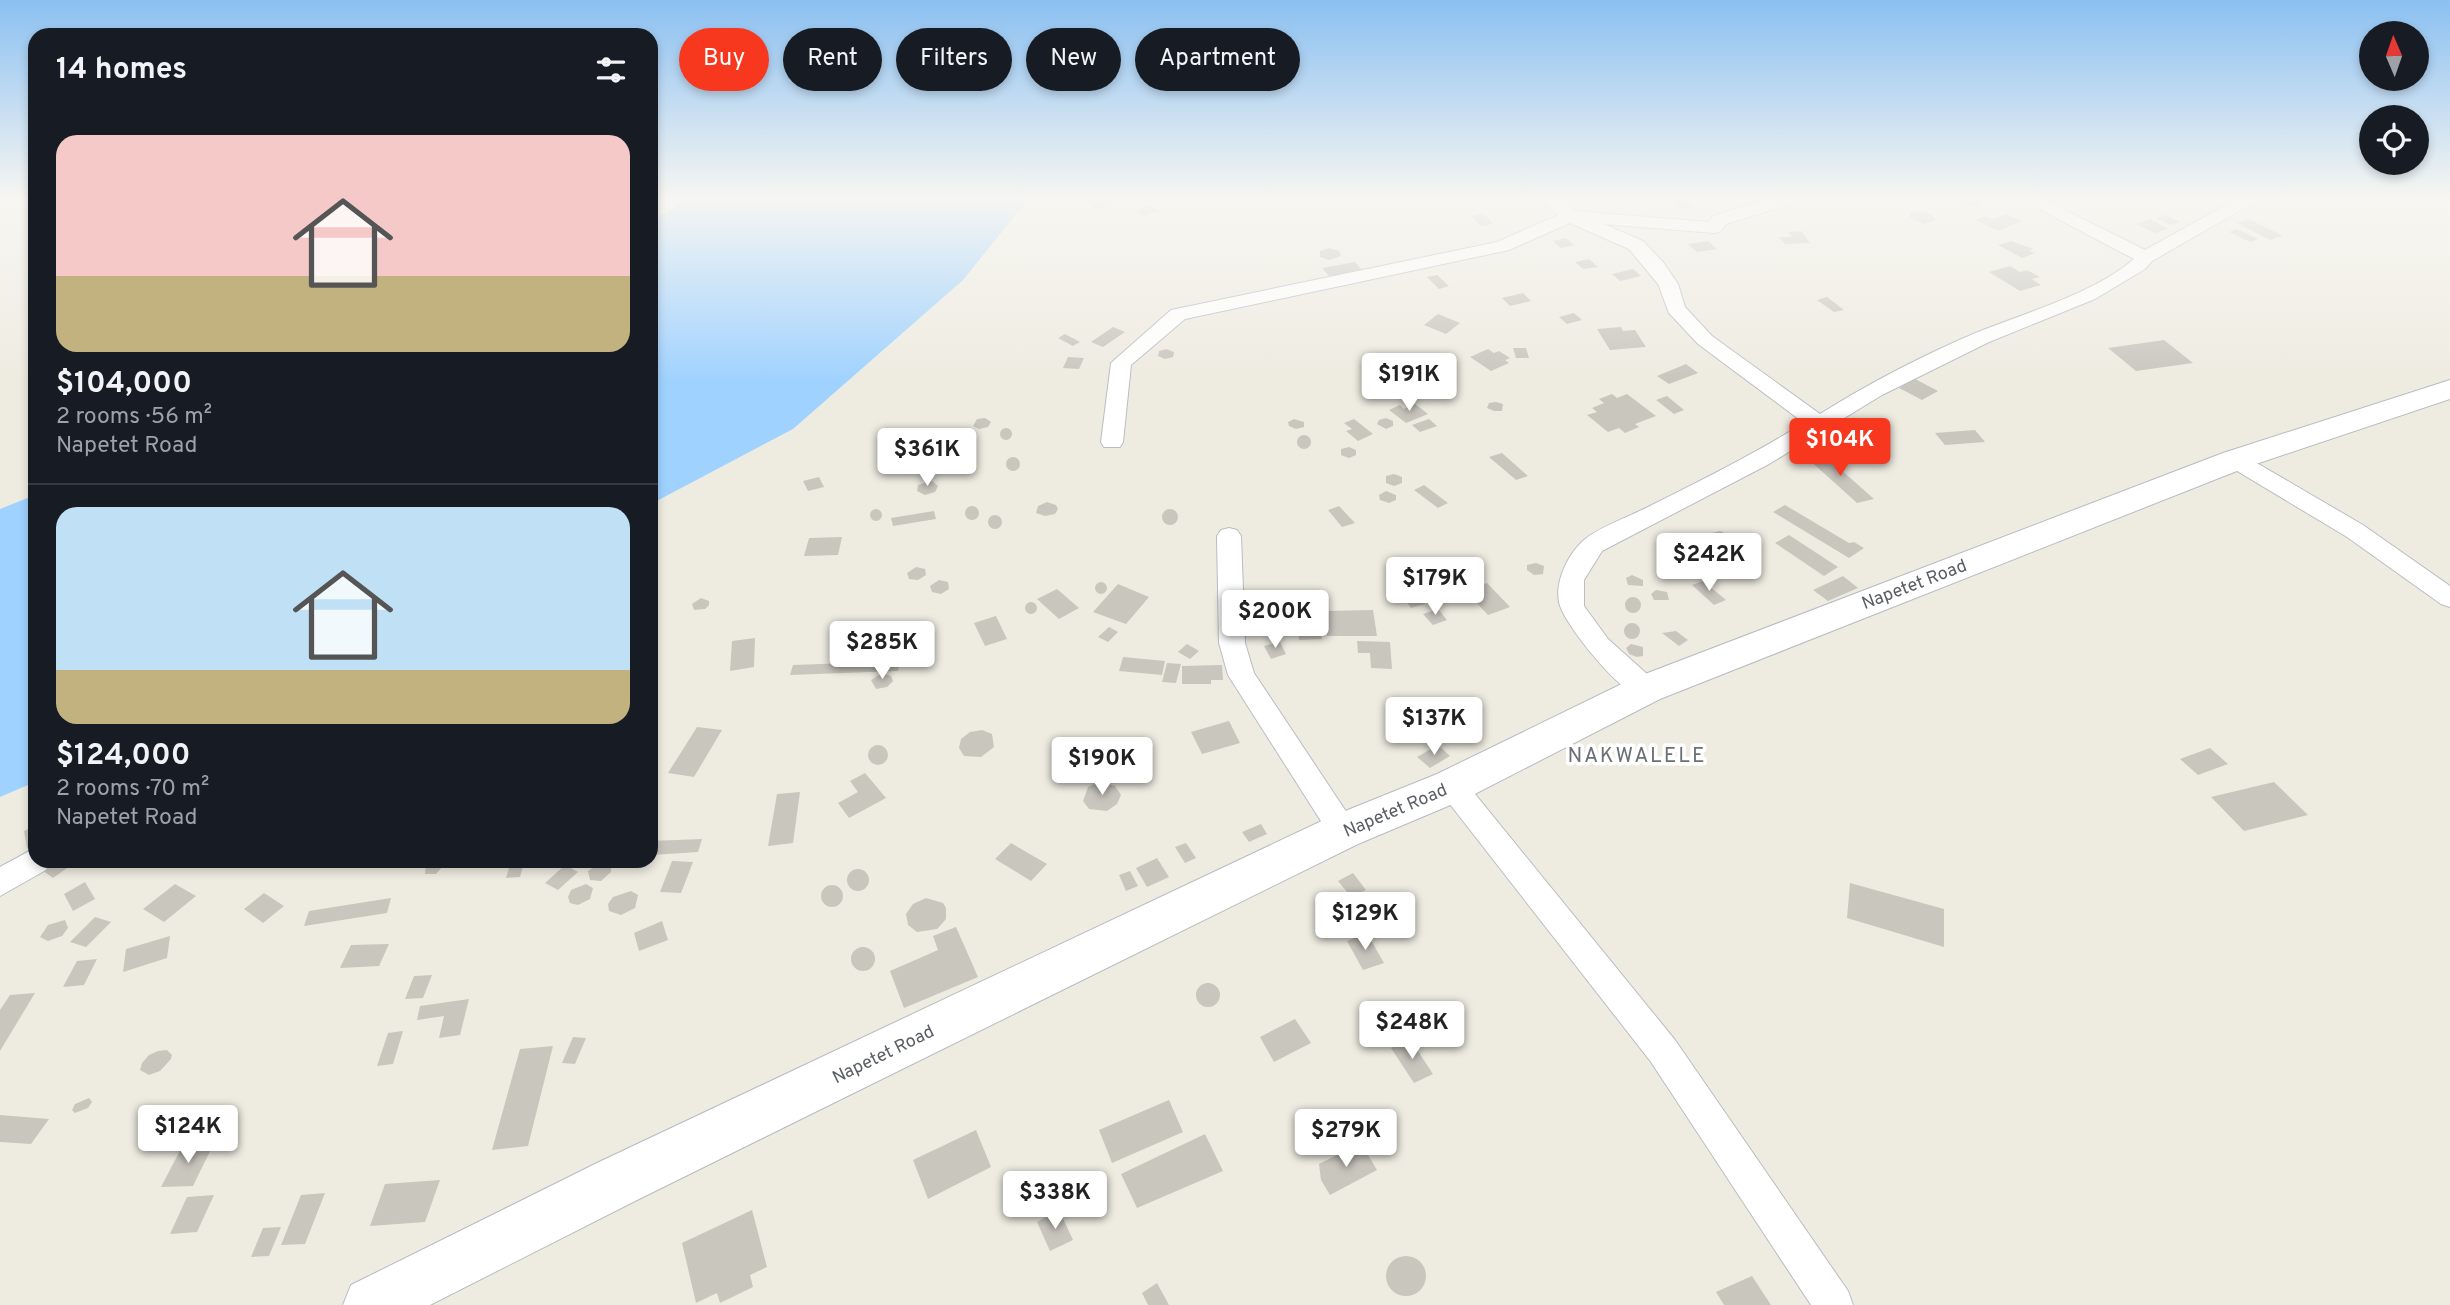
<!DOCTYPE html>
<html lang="en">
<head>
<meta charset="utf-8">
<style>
	body { margin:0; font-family:Overpass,sans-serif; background:#20242c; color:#f1f3f6; height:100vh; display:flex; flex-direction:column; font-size:26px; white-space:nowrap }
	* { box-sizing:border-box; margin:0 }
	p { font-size:23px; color:#9ea1a6 }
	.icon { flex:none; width:38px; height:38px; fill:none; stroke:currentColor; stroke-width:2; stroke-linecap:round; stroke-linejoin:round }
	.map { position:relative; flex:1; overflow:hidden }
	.details { position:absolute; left:28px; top:28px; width:630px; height:840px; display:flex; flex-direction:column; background:#171b24; border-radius:21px; box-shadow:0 4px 10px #0003 }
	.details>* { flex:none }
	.top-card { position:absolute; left:679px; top:28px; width:665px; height:63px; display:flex; gap:14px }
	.needle { width:46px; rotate:358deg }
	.controls { position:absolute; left:2359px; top:21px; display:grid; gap:14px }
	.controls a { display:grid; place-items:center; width:70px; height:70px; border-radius:50%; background:#171b24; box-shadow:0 4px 10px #0003; font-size:35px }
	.price { position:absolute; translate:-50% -60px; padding:0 16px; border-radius:7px; background:#fff; color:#222; font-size:23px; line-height:46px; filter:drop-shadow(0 2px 4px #0008) }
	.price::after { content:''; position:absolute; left:50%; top:42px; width:21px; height:16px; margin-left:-10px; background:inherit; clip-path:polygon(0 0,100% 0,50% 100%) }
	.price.current { background:#f7381f; color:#fff }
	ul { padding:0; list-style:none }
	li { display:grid; align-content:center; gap:14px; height:371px; padding:0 28px }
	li+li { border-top:2px solid #363941 }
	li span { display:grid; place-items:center; height:217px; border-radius:21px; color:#555 }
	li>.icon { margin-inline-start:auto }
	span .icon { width:126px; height:126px; fill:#fffc; stroke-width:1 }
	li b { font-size:30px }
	h2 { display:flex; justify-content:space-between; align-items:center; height:84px; padding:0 28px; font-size:30px }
	.pill { padding:0 24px; border-radius:32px; background:#171b24; box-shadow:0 4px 10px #0003; font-size:24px; line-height:63px }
	.pill.current { background:#f7381f; color:#fff }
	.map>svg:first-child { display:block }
</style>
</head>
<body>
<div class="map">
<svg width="2450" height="1305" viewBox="0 0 2450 1305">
	<rect width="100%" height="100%" fill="#eeece1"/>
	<!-- water -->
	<path fill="#a0d2ff" d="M690,198h339l-66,82 -170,149 -142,75v-283z
		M35,495v287l-35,15v-288z"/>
	<!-- building -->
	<path fill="#c9c6be" d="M1092,198h20l5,4 -21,7 -11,-8z
		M1415,198h31v2l-25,4z
		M1673,198h13l5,10h-13z
		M1974,198l9,6 -18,4 -11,-6z
		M1148,205l10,6 -15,5 -8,-5z
		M1918,211l13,3 5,6 -12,4 -15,-7 1,-5z
		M1483,213l10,11 -12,2 -10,-10z
		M2007,214l15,7 -24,10 -22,-11 10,-4 6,3z
		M2166,215l14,7 -10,3 -14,-7z
		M2150,219l18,10 -13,4 -19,-9z
		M2249,219l34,17 -13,4 -33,-17z
		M2237,229l21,10 -8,3 -21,-10z
		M1801,231l9,12 -25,1 -6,-7h13l-4,-5z
		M1566,238l8,7 -13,3 -8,-7z
		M1708,241l9,8 -20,3 -9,-8z
		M2011,241l22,8 -4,2 6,2 -13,5 -24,-13z
		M1329,248l10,3 2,5 -12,4 -9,-3v-6z
		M1589,259l9,8 -15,2 -8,-7z
		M1355,262l7,8 -33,6 -7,-8z
		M2010,266l10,6 7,-2 13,7 -8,2 9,6 -21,6 -31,-19z
		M1633,269l8,7 -21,5 -8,-7z
		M1437,275l12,11 -10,3 -12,-12z
		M1523,293l8,8 -21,5 -8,-8z
		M1827,297l17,13 -10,2 -17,-12z
		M1574,313l8,7 -15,4 -8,-7z
		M1438,314l22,9 -14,11 -22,-9z
		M1113,327l12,5 -22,15 -12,-5z
		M1621,327l2,4 12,-1 11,17 -36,3 -13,-21z
		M1065,334l15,8 -7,4 -15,-8z
		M2164,340l29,23 -57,8 -28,-23z
		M1513,348h13l3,10h-13z
		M1166,349l8,3 -1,5 -8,2 -7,-3 1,-5z
		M1488,349l6,4 5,-2 11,7 -5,2 4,3 -18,8 -21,-14z
		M1068,357l16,1 -5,11 -16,-1z
		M1686,364l12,9 -29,11 -12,-8z
		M1915,379l23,12 -16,9 -23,-12z
		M1375,381l10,3v4l-7,2 -8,-2 -1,-5z
		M1612,394l5,4 10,-4 29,22 -21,8 4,3 -14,6 -6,-5 -11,4 -21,-17 10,-3 -5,-4 12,-5 -5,-4z
		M1667,396l17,14 -10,4 -18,-14z
		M1496,402l7,2 -1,7h-8l-7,-3 2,-5z
		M1415,404l13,10 -22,9 -17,-13 11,-5 4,4z
		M985,418l6,4 -3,5 -9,2 -6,-3 4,-7z
		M1386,418l7,3v5l-7,3 -9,-5 2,-4z
		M1294,419l10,3v5l-8,2 -7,-3 -1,-4z
		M1354,419l19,15 -15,7 -12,-10 6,-2 -8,-6z
		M1429,419l8,7 -17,6 -8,-7z
		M1000 434a6 6 0 1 1 12 0a6 6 0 1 1-12 0Z
		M1975,430l10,12 -40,3 -10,-12z
		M955,432h13l-4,11 -13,-1z
		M1297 442a7 7 0 1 1 14 0a7 7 0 1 1-14 0Z
		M1349,447l7,3v5l-7,3 -8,-3v-6z
		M1502,453l26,23 -12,4 -27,-23z
		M1822,453l52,46 -17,4 -51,-46z
		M1006 464a7 7 0 1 1 14 0a7 7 0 1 1-14 0Z
		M1394,474l8,3v6l-8,3 -8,-3v-7z
		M819,477l5,10 -16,4 -5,-10z
		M932,481l6,5 -3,6 -10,3 -8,-4 1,-6z
		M1424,485l24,18 -10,5 -24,-18z
		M1386,491l10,4v5l-7,3 -9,-3 -1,-5z
		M1047,502l9,3 2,4 -3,5 -10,2 -9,-3 2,-7z
		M1785,505l64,38 5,-1 10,6 -15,10 -76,-46z
		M1339,506l16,17 -13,4 -14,-17z
		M965 513a7 7 0 1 1 14 0a7 7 0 1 1-14 0Z
		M870 515a6 6 0 1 1 12 0a6 6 0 1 1-12 0Z
		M1162 517a8 8 0 1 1 16 0a8 8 0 1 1-16 0Z
		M934,511l2,8 -43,7 -2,-8z
		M988 522a7 7 0 1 1 14 0a7 7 0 1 1-14 0Z
		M1720,531l9,4v7l-9,1 -8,-5v-5z
		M1789,535l49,32 -14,9 -49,-33z
		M842,537l-4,18 -34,1 5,-18z
		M1536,563l8,3 -1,8 -9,1 -7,-5v-5z
		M916,567l9,2 1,6 -8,5 -9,-1 -2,-6z
		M1632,575l11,5v6l-15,-1 -2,-7z
		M1843,576l15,12 -30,13 -15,-11z
		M939,580l9,2 1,7 -8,5 -9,-2 -2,-6z
		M1703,581l23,19 -12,5 -22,-20z
		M1095 588a6 6 0 1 1 12 0a6 6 0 1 1-12 0Z
		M1487,583l23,24 -22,8 -23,-24z
		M1118,584l31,13 -23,27 -33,-12z
		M1057,589l22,19 -20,11 -22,-20z
		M1656,590l11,2 2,8h-15l-3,-6z
		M1415,591l10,13 -14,4 -9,-13z
		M1625 605a8 8 0 1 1 16 0a8 8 0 1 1-16 0Z
		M701,598l8,3v4l-4,4 -11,1 -2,-6z
		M1025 608a6 6 0 1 1 12 0a6 6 0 1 1-12 0Z
		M1438,609l9,11 -14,5 -10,-11z
		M1373,610l4,26h-50l-3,-25z
		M996,616l11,23 -22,7 -11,-23z
		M1298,623h22l2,16 -23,1z
		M1624 631a8 8 0 1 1 16 0a8 8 0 1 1-16 0Z
		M1109,627l9,5 -10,10 -10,-5z
		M1676,631l12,9 -9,6 -17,-13z
		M755,638l-1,29 -24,4 2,-30z
		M1357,641l33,1 2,27 -21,-1 -1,-15h-12z
		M1280,642l6,12 -15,5 -7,-13z
		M1187,644l12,7 -9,8 -12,-7z
		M1631,644l12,3v9l-6,1 -8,-3 -3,-6z
		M1123,657l42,4 -3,14 -43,-4z
		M900,661l-2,10 -108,4 3,-10z
		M1167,663l14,1 -5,19 -14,-1z
		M1222,665l1,15h-12v4h-29v-18z
		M882,673l9,3 2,5 -6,6 -11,2 -5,-9z
		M1229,721l11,22 -38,11 -11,-22z
		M697,727l25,3 -28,47 -26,-4z
		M982,730l10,4 2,13 -13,10 -17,-1 -5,-8 2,-9 9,-7z
		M1438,745l12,11 -20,12 -13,-11z
		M868 755a10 10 0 1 1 20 0a10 10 0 1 1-20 0Z
		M2210,748l18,16 -30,11 -18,-16z
		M865,773l21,25 -37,20 -11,-15 20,-11 -8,-11z
		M1099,782l16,4 6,9 -4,9 -10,7 -18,-2 -6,-8 5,-14z
		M2274,782l34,33 -64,16 -33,-34z
		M800,792l-7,51 -25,3 9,-52z
		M1261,824l6,10 -18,8 -7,-10z
		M35,826v18l-8,4 -3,-17z
		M702,839l-4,13 -47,3v-14z
		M1011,843l36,21 -16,17 -36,-22z
		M1186,843l10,15 -11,5 -10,-16z
		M1157,858l12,19 -22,10 -11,-19z
		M47,861h30l-24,17 -15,-11z
		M432,861h9l3,4 -8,9h-11l1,-9z
		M672,861l21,1 -12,31 -21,-1z
		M601,862l10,2v8l-10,9 -11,-1 -2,-9z
		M524,863l-4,14 -14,1 4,-13z
		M565,865l13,7 -20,18 -13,-7z
		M847 880a11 11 0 1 1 22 0a11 11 0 1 1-22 0Z
		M1130,871l8,15 -12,5 -7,-16z
		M1353,873l13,17 -15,7 -13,-16z
		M85,882l10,17 -22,12 -9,-17z
		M1850,883l94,26v38l-97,-29z
		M175,884l21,12 -32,26 -21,-13z
		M586,884l7,4 -3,11 -12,6 -8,-2 -2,-6 3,-7z
		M821 896a11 11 0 1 1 22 0a11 11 0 1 1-22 0Z
		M631,891l7,4 -3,13 -14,7 -12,-4 -1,-7 5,-7z
		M264,893l20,13 -21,17 -19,-14z
		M391,898l-4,15 -83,13 5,-15z
		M926,898l17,5 3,5v11l-9,10 -20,3 -9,-7 -2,-11 7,-10z
		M95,917l16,5 -25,25 -16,-5z
		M65,920l3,8 -6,8 -14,5 -8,-4 8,-12z
		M662,921l6,19 -29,11 -5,-18z
		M956,927l22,50 -74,31 -14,-37 48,-21 -5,-14z
		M1367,933l17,30 -21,7 -16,-29z
		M170,936l-3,22 -44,14 3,-23z
		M389,944l-10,22 -39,2 11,-23z
		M851 959a12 12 0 1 1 24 0a12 12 0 1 1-24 0Z
		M97,959l-13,26 -21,2 14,-26z
		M432,975l-9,23 -18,1 9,-23z
		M1196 995a12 12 0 1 1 24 0a12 12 0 1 1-24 0Z
		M35,993l-35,58v-41l10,-15z
		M469,999l-9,36 -21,3 5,-22 -27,4 3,-14z
		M1295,1019l16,24 -37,19 -14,-25z
		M403,1031l-10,33 -16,2 11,-33z
		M573,1037l13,1 -11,26 -13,-1z
		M1410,1039l23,35 -19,9 -23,-35z
		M553,1046l-25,100 -36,4 28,-101z
		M167,1050l5,5 -1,4 -11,12 -11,4 -9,-5 2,-7 7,-8 9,-4z
		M89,1098l3,4 -4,6 -13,5 -3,-3 3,-6z
		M1169,1100l14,32 -71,31 -13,-33z
		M0,1115l49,4 -18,25 -31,-2z
		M976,1130l15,37 -63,32 -15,-39z
		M1205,1134l18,37 -86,37 -16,-34z
		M184,1143h30l-21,43 -32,1z
		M1361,1143l16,27 -47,25 -9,-15 -2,-16z
		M440,1180l-15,42 -55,4 15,-42z
		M325,1193l-20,51 -24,1 20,-50z
		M214,1195l-17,37 -27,2 17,-37z
		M752,1210l15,57 -17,8 3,12 -33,16 -3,-10 -21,10 -14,-60z
		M1059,1210l14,30 -23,11 -13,-29z
		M281,1227l-12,29 -18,1 12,-29z
		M1386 1276a20 20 0 1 1 40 0a20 20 0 1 1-40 0Z
		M1752,1276l19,29h-47l-8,-13z
		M1157,1283l12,22h-21l-6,-12z"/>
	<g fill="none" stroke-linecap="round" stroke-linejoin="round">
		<defs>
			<path id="minor" d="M1540,198h20l15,13 134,11 4,-6 58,-18h29l-3,4 -71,22 -6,8 -6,1 -110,-9 39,17 20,21 15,22 7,23 27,29 108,78c50,-31 103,-59 158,-82 49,-20 115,-38 156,-73l-116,-61h23l104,52 94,-52h23l-110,63 -7,8 -50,30 -106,43 -107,53 -113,69 -167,87 -18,29v26l24,33 48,43 3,7 -3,7c-2,1 -9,3 -11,3 -21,-1 -82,-75 -86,-97 -4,-21 9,-48 25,-62 15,-13 47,-24 66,-34 52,-26 104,-52 154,-83l-106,-79 -29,-31 -11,-29 -29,-35 -59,-26 -61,27 -324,69 -54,46 -8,77 -3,5h-16l-3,-5 10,-79 60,-53 326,-68 61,-27z
				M2235,453l8,2 120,70 87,61v21l-9,-3 -94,-67 -120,-72 -3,-5 3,-5z
				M1229,528l8,2 4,6 4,107 9,30 99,149 5,9 -5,9 -10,3 -10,-3 -105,-165 -9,-32 -2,-107 4,-6z
				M1452,775l10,3 213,262 173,251 5,14h-42l-160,-243 -209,-268 -4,-8 4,-8z
				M35,848v13h15l-4,9 -46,26v-29z"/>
			<path id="secondary" d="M2450,380v19l-203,68 -587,232 -193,99 -109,46 -723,357 -205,104h-87l8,-20 246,-122 731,-345 109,-44 195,-95 591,-226z"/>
		</defs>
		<!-- minor casing -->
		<use href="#minor" stroke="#b9bcc2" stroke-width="2"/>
		<!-- secondary casing -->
		<use href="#secondary" stroke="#b7bbc1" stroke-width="2"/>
		<!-- minor -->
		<use href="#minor" fill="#fff" fill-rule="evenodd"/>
		<!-- secondary -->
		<use href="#secondary" fill="#fff" fill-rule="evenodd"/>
	</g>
	<!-- sky -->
	<linearGradient id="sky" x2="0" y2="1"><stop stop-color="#8bc0f1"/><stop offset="0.52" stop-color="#f7f6f2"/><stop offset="1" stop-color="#f7f6f2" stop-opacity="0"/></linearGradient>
	<rect width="2450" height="381" fill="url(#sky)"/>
	<g text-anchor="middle" stroke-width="7" stroke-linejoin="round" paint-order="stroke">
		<!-- street labels -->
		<g font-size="18" fill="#5a5e64" stroke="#fff">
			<text transform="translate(1914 584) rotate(-21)" y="6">Napetet Road</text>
			<text transform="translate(1395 810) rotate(-23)" y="6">Napetet Road</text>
			<text transform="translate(883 1054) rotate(-26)" y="6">Napetet Road</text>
		</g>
		<!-- quarter labels -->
		<g font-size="21" letter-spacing="2" fill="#6b7076" stroke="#fff">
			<text x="1637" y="762">NAKWALELE</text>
		</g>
	</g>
</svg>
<div class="controls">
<a><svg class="needle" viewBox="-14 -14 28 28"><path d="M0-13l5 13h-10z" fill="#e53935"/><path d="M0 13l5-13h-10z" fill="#9ea1a6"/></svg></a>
<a><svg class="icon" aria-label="locate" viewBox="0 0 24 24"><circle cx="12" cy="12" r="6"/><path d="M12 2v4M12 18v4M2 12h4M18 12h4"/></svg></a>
</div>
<b class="price" style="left:1409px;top:413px">$191K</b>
<b class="price current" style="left:1840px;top:478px">$104K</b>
<b class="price" style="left:927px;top:488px">$361K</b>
<b class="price" style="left:1709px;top:593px">$242K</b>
<b class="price" style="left:1435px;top:617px">$179K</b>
<b class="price" style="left:1275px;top:650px">$200K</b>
<b class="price" style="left:882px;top:681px">$285K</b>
<b class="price" style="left:1434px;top:757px">$137K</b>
<b class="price" style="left:1102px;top:797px">$190K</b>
<b class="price" style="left:1365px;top:952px">$129K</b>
<b class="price" style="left:1412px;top:1061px">$248K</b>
<b class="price" style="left:188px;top:1165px">$124K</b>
<b class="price" style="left:1346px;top:1169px">$279K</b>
<b class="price" style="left:1055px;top:1231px">$338K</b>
<div class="top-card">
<a class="pill current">Buy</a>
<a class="pill">Rent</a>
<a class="pill">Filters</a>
<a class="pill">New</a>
<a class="pill">Apartment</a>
</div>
<section class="details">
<h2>14 homes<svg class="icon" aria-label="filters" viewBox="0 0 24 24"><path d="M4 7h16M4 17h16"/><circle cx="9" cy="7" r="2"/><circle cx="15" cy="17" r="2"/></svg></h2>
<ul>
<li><span style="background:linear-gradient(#f6c9c9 65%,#c2b280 0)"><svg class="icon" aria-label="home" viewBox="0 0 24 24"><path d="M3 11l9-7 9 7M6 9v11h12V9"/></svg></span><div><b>$104,000</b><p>2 rooms · 56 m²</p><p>Napetet Road</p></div></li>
<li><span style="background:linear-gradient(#bfe0f5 75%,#c2b280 0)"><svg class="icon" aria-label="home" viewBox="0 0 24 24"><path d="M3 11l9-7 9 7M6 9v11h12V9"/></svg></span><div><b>$124,000</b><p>2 rooms · 70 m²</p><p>Napetet Road</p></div></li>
</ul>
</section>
</div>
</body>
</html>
